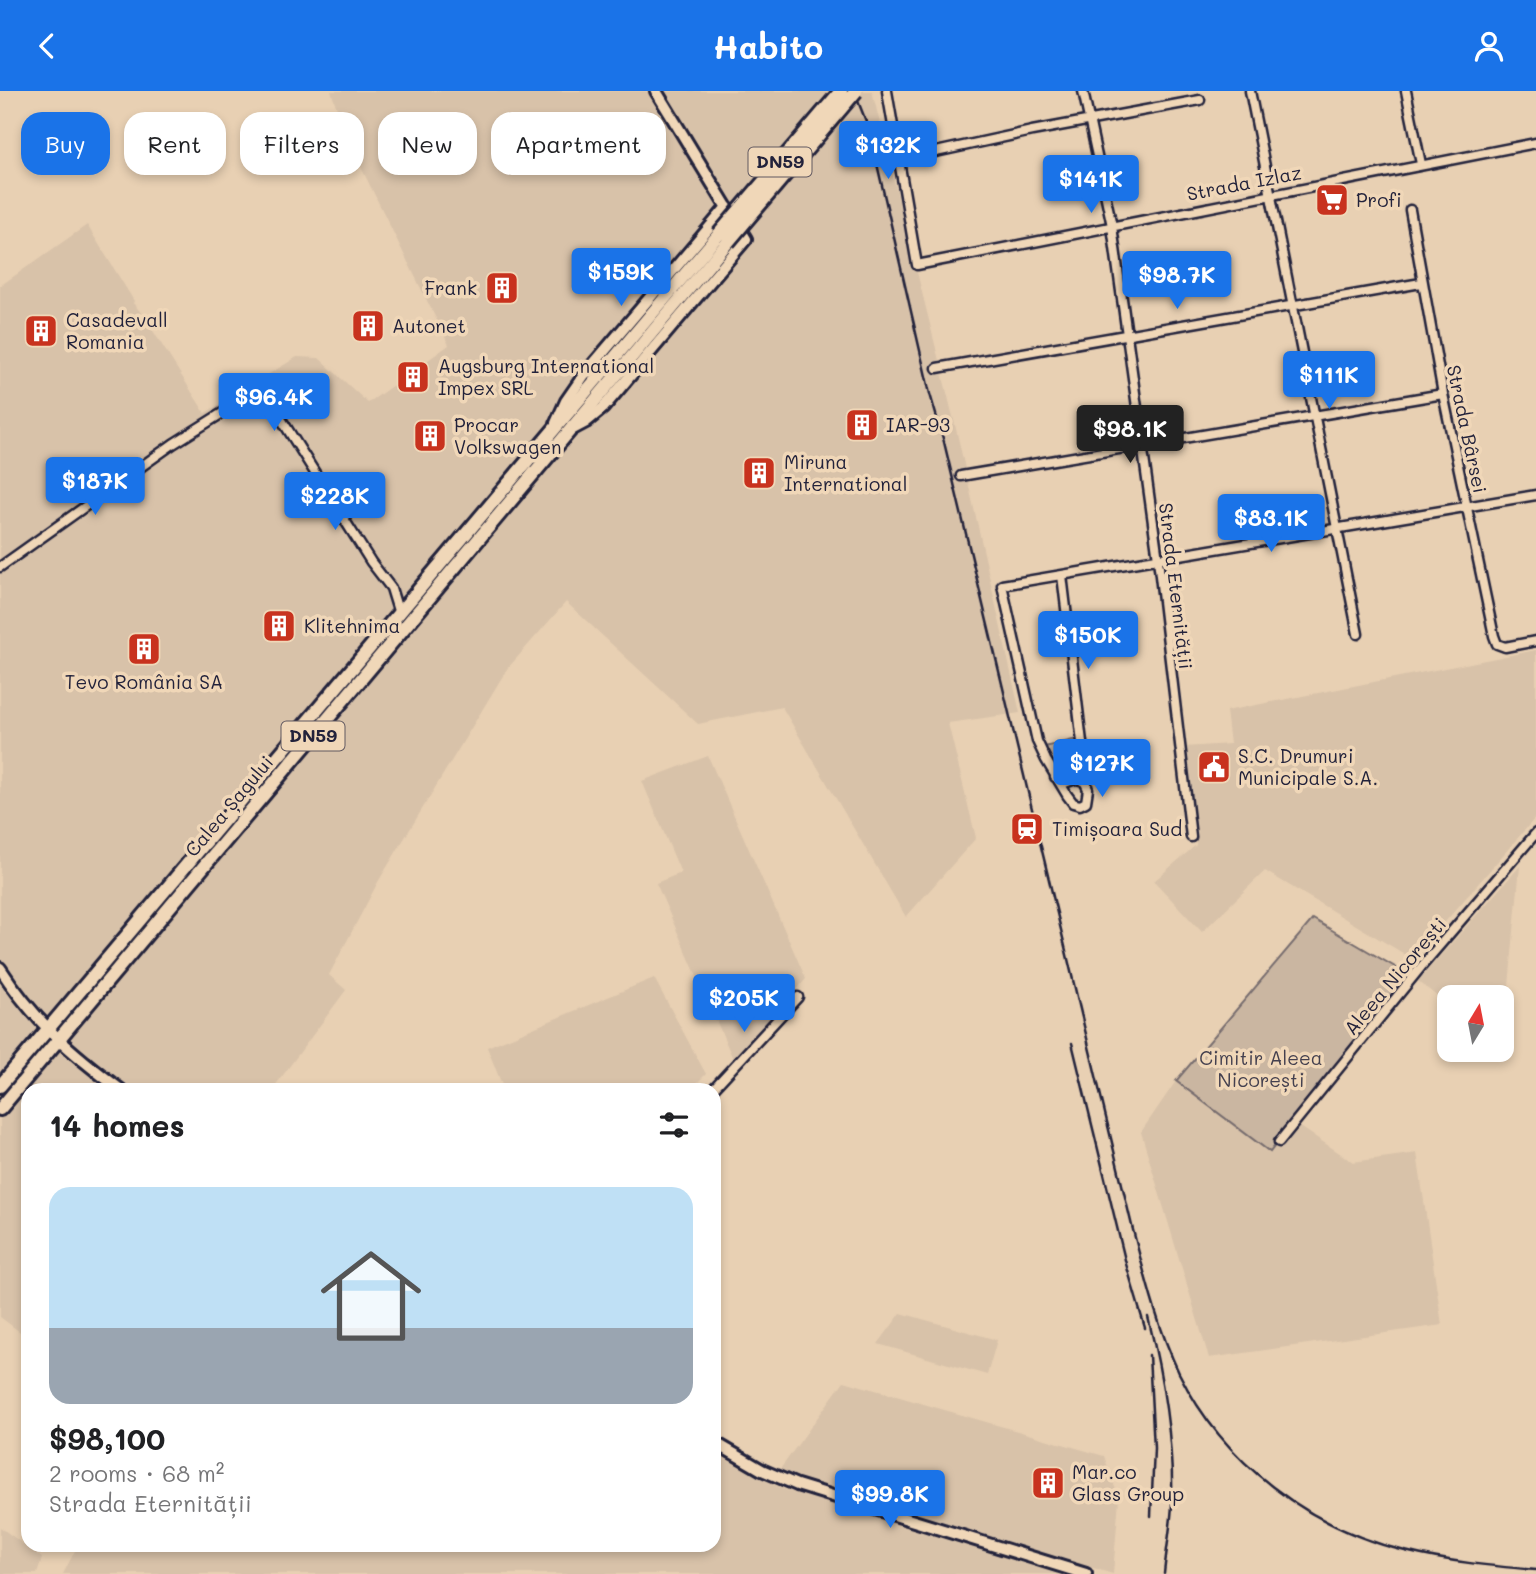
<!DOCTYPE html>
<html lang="en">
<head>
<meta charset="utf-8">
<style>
	body { margin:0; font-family:Mali,sans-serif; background:#f6f6f6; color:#202124; height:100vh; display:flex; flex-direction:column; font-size:26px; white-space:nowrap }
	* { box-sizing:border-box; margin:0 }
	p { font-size:23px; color:#757577 }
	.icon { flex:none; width:38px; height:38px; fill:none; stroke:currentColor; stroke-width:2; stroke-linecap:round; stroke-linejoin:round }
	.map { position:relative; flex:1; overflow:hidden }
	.side { position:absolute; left:21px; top:992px; width:700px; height:469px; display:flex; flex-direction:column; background:#fff; border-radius:21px; box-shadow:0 4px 10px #0003 }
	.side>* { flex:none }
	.banner { position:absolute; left:21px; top:21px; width:700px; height:63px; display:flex; gap:14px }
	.needle { width:46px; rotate:10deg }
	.controls { position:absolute; left:1437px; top:894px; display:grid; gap:14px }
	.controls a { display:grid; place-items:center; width:77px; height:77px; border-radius:14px; background:#fff; box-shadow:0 4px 10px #0003; font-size:35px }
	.price { position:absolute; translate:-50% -60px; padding:0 16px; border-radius:7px; background:#1a73e8; color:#fff; font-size:23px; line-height:46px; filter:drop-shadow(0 2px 4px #0008) }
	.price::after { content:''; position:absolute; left:50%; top:42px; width:21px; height:16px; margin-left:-10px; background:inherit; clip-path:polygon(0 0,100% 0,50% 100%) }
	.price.selected { background:#222; color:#fff }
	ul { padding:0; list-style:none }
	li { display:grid; align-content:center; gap:14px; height:371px; padding:0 28px }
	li+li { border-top:2px solid #e0e0e0 }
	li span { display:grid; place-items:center; height:217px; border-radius:21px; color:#555 }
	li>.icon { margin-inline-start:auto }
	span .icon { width:126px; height:126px; fill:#fffc; stroke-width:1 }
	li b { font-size:30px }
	h2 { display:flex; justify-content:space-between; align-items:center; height:84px; padding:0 28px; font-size:30px }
	.pill { padding:0 24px; border-radius:21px; background:#fff; box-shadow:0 4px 10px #0003; font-size:24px; line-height:63px }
	.pill.selected { background:#1a73e8; color:#fff }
	header { display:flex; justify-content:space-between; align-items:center; height:91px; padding:0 28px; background:#1a73e8; color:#fff; font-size:32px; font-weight:700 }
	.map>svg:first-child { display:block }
</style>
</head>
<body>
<header><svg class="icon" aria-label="back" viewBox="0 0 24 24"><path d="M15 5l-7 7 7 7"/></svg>Habito<svg class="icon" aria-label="person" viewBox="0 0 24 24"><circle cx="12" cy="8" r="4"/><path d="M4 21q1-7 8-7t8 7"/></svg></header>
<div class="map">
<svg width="1536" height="1483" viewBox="0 0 1536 1483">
	<rect width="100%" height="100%" fill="#e8d0b3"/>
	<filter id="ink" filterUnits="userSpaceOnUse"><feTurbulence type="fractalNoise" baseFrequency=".0143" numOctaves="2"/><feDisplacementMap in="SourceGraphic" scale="14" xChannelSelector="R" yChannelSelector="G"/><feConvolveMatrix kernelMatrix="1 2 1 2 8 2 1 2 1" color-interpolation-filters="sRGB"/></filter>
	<g filter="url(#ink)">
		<!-- built -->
		<path fill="#d8c2a9" d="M331,0h541l85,342 63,280 -72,10 28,115 -70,79 -124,-210 -84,17 -132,-122 -59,67 -129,213 -49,93 17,15 -74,100h-244v248l-28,-21v-1031l87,-61 47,76 -1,2 10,12 62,98 92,-56 22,1 49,45 81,-58 -101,-204z
			M1536,559v167l-123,142 -148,-88 -63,61 -48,-51 42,-36 -12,-98 46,-3 -4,-33z
			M708,665l98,223 -72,82 -78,-178 25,-10 -39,-92z
			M1520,775l-17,185 -1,-54h-53v9l-31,-25z
			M654,887l52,96 -16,16h-186l-17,-43z
			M1176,990l94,70 23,-29 60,40 64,-9 25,172 -233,33 -68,-226z
			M901,1222l96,27 -10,35 -109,-31z
			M844,1290l260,75 15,43 -6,75 -335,-102z
			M714,1362l69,36 277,85h-997l15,-29h636z
			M0,1436l42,31 -5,16h-37z"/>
		<!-- green -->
		<path fill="#cab6a1" stroke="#766c6e" stroke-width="2" d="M1077,648l3,31 -4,5 -16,-1 -15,-27z
			M1313,828l94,55 -137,178 -94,-71z"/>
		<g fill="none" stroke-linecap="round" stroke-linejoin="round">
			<defs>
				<path id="street" d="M887,0l30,174 619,-122
					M1083,0l29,135 15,109 31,224 33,278
					M1250,0l108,543
					M1406,0l15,73
					M899,69l133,-29 168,-31
					M1410,119l33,184 51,242 3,8 8,3 31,-6
					M937,277l484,-85
					M961,385l482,-82
					M0,476l173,-123 86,-54h4l108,172 20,26 8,26
					M1062,484l25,209
					M1055,686l10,6 11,-4 8,2 4,8 -2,13 -6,3 -7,-2 -6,-8 -21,-35 -9,-19 -35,-156 534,-90
					M712,999l86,-93
					M1279,1051l142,-175 115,-134"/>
				<path id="secondary" d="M556,332l10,-22 18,-26 143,-168
					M571,339l15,-8 17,-14 143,-169 -90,-148
					M0,877c34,53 71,85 121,122
					M714,1351l48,28 35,15 289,89"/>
				<path id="primary" d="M0,995l719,-852
					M0,1018l728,-867"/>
			</defs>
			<!-- street casing -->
			<use href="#street" stroke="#22223b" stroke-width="13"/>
			<!-- secondary casing -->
			<use href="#secondary" stroke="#22223b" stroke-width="16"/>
			<!-- primary casing -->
			<use href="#primary" stroke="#22223b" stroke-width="18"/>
			<!-- street -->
			<use href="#street" stroke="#f0d7b8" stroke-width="8"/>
			<!-- secondary -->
			<use href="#secondary" stroke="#f0d7b8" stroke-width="10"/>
			<!-- primary -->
			<use href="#primary" stroke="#f0d7b8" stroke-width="12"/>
			<!-- rail -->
			<path stroke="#22223b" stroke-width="2.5" d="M854,0l15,38 61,265 14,48 188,784c13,50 25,100 47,147 44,89 130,155 226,178 43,11 87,15 131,19
				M1072,952l54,221 19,64
				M1148,1226c15,61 26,124 24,187 -1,23 -6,47 -8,70
				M1149,1264l5,93 -3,68"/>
			<defs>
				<path id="primary-bridge" d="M719,143l122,-143
					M728,151l128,-151"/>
			</defs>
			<!-- primary-bridge casing -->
			<use href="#primary-bridge" stroke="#22223b" stroke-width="18" stroke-linecap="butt"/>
			<!-- primary-bridge -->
			<use href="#primary-bridge" stroke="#f0d7b8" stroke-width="12"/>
		</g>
	</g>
	<!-- icons -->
	<defs>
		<symbol id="supermarket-square" viewBox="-11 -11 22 22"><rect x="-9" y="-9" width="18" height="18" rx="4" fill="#c8321e" stroke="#f0d7b8"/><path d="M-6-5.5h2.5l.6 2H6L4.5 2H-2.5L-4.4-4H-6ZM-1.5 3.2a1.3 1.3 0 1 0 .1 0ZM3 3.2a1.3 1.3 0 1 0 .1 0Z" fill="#fff"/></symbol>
		<symbol id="building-square" viewBox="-11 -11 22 22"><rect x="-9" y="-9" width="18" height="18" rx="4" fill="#c8321e" stroke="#f0d7b8"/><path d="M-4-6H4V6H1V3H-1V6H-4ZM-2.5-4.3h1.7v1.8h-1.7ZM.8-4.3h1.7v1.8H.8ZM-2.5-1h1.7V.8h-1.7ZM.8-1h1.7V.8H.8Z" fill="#fff"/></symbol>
		<symbol id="civic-square" viewBox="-11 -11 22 22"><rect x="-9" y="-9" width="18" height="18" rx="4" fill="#c8321e" stroke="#f0d7b8"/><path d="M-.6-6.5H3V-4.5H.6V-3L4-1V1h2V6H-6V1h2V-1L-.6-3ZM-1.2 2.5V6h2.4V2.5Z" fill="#fff"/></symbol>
		<symbol id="station-square" viewBox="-11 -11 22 22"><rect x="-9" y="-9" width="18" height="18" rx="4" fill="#c8321e" stroke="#f0d7b8"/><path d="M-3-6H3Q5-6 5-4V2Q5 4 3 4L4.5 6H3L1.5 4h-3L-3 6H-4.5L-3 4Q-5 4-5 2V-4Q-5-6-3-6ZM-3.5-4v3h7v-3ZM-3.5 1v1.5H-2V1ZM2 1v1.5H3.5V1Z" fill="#fff"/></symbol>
	</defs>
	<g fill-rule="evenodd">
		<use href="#supermarket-square" x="1313" y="90" width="38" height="38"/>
		<use href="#building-square" x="483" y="178" width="38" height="38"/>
		<use href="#building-square" x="349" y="216" width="38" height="38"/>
		<use href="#building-square" x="22" y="221" width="38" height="38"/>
		<use href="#building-square" x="394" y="267" width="38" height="38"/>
		<use href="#building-square" x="843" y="315" width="38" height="38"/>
		<use href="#building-square" x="411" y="326" width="38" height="38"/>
		<use href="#building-square" x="740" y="363" width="38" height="38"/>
		<use href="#building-square" x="260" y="516" width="38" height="38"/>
		<use href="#building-square" x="125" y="539" width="38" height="38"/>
		<use href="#civic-square" x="1195" y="657" width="38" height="38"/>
		<use href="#station-square" x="1008" y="719" width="38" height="38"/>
		<use href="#building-square" x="1029" y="1373" width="38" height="38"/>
	</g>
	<g text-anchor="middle" stroke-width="7" stroke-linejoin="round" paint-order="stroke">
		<!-- shield labels -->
		<g fill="#f0d7b8" stroke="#605860" stroke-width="2">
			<rect x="748.5" y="56.5" width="63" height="29" rx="5"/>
			<rect x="281.5" y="630.5" width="63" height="29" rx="5"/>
		</g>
		<g font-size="18" font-weight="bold" fill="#22223b">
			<text x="780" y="77">DN59</text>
			<text x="313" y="651">DN59</text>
		</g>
		<!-- street labels -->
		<g font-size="19" fill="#22223b" stroke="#f0d7b8">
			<text transform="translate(1244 92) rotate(-11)" y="7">Strada Izlaz</text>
			<text transform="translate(1467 338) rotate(78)" y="7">Strada Bârsei</text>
			<text transform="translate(1176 495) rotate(83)" y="7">Strada Eternității</text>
			<text transform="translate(229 715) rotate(-50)" y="7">Calea Șagului</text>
			<text transform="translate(1395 885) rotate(-50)" y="7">Aleea Nicorești</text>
		</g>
		<!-- poi labels -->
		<g font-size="19" fill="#22223b" stroke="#f0d7b8" text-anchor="start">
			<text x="1356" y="116">Profi</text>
			<text x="477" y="204" text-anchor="end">Frank</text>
			<text x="66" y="236">Casadevall<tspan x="66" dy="22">Romania</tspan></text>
			<text x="392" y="242">Autonet</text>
			<text x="438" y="282">Augsburg International<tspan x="438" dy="22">Impex SRL</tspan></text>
			<text x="454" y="341">Procar<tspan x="454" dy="22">Volkswagen</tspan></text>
			<text x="886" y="341">IAR-93</text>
			<text x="784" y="378">Miruna<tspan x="784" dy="22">International</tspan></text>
			<text x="304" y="542">Klitehnima</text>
			<text x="144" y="598" text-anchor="middle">Tevo România SA</text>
			<text x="1238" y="672">S.C. Drumuri<tspan x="1238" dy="22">Municipale S.A.</tspan></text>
			<text x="1052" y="745">Timișoara Sud</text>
			<text x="1072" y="1388">Mar.co<tspan x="1072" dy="22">Glass Group</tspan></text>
		</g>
		<!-- park labels -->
		<g font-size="19" fill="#44404f" stroke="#f0d7b8">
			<text x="1261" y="974">Cimitir Aleea<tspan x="1261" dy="22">Nicorești</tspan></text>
		</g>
	</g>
</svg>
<div class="controls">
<a><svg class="needle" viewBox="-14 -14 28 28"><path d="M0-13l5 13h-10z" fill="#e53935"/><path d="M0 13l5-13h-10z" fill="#757577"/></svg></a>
</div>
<b class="price" style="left:888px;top:90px">$132K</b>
<b class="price" style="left:1091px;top:124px">$141K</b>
<b class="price" style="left:621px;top:217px">$159K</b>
<b class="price" style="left:1177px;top:220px">$98.7K</b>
<b class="price" style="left:1329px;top:320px">$111K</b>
<b class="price" style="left:274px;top:342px">$96.4K</b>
<b class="price selected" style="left:1130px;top:374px">$98.1K</b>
<b class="price" style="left:95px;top:426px">$187K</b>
<b class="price" style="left:335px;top:441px">$228K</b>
<b class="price" style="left:1271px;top:463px">$83.1K</b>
<b class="price" style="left:1088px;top:580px">$150K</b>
<b class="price" style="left:1102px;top:708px">$127K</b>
<b class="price" style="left:744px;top:943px">$205K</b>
<b class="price" style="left:890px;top:1439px">$99.8K</b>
<div class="banner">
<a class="pill selected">Buy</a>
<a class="pill">Rent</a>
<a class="pill">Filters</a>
<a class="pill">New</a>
<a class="pill">Apartment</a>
</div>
<section class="side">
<h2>14 homes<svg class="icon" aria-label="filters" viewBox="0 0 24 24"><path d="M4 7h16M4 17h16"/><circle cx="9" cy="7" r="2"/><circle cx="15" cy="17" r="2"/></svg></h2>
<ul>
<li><span style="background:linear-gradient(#bfe0f5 65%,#9aa5b1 0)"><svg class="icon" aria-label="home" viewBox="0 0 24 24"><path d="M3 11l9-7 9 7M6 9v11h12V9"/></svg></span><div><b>$98,100</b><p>2 rooms · 68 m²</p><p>Strada Eternității</p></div></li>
</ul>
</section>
</div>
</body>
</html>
